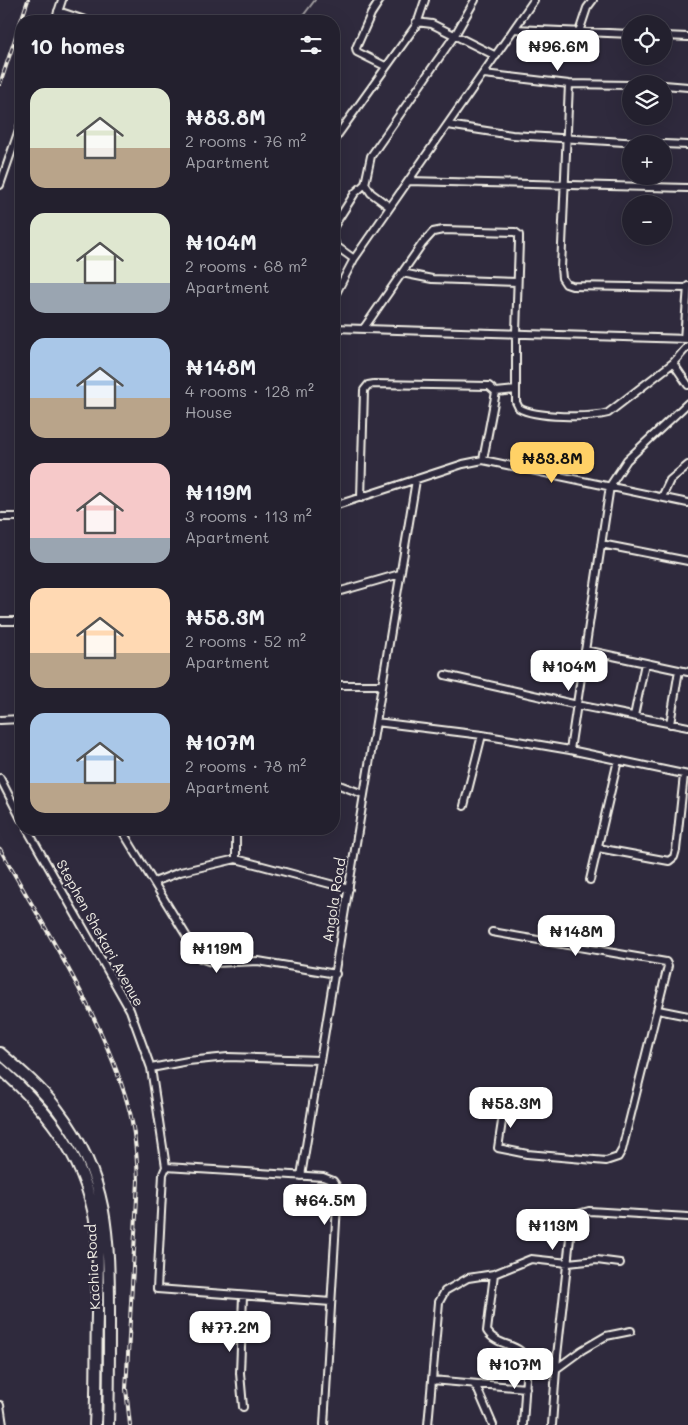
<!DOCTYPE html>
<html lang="en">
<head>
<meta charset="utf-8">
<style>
	body { margin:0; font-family:Mali,sans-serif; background:#2f2d3a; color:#f1f3f6; height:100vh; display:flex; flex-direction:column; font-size:19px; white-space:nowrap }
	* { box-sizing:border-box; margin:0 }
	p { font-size:16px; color:#a3a3aa }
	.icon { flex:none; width:28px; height:28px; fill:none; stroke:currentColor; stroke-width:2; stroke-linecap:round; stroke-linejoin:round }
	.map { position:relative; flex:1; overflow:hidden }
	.panel { position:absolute; left:15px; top:15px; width:325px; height:820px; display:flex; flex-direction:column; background:#23202e; border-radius:20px; box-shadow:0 5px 20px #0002,0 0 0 1px #403e4a }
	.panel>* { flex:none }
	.buttons { position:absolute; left:622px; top:15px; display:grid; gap:10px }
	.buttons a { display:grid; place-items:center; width:50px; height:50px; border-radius:50%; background:#23202e; box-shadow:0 5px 20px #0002,0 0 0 1px #403e4a; font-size:25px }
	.price { position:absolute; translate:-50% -42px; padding:0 11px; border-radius:10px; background:#fff; color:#222; font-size:16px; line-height:32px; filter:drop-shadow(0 1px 2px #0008) }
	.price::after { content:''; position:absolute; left:50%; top:30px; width:15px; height:11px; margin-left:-8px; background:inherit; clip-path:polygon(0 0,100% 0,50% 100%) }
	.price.on { background:#ffd166; color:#111 }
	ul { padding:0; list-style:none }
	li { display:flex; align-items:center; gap:15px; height:125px; padding:0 15px }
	li span { display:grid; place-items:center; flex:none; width:140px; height:100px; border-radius:15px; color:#555 }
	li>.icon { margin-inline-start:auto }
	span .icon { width:60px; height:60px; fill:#fffc; stroke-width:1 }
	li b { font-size:21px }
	h2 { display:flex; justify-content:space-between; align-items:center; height:60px; padding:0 15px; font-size:21px }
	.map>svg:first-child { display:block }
</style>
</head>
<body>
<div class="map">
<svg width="688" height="1425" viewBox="0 0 688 1425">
	<rect width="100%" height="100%" fill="#2f2a3d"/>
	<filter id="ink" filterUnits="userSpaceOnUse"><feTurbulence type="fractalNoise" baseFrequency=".02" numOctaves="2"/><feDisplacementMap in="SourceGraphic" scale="10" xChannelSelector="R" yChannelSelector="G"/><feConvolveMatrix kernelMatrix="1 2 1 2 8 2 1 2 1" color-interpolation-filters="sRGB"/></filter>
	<g filter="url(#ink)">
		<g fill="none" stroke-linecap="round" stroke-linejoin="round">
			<!-- stream -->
			<path stroke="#a19ea0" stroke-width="2" d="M299,21l16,-21"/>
			<defs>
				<path id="street" d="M380,0l-9,14 -15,34 1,4 28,14
					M58,11l30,10
					M55,21l7,-21
					M416,22l16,2 64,32
					M515,29l116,5
					M579,32l8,-24 6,-8
					M664,36l24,1
					M484,74l85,10 62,1
					M569,84l-8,184 1,10 4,6 6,2 115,2
					M664,85l24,2
					M448,125l64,10 144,9
					M334,140l83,-116 8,-24
					M664,144l24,1
					M409,181l279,7
					M365,184l6,9 19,14
					M0,185l21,-61
					M334,226l21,-33 10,-9 6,-28 84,-121 20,-35
					M334,240l2,6 18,13
					M402,273l30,6 85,3
					M334,297l20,-38 180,-259
					M334,328l354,11
					M364,328l58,-84 11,-12 10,-2 72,2 4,3v6l-3,92v69l3,6c16,10 71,10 89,5l65,-50 15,-17
					M684,339l4,-53
					M673,363l15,22
					M496,392l20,-2
					M483,460l13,-68
					M662,497l8,-17 18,-15
					M361,498l3,-108 4,-5 6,-1 115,2 7,6
					M334,506l129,-42 20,-4 205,43
					M0,517h21
					M601,544l87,17
					M334,593l66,-19
					M0,621h21
					M585,650l103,22
					M445,675l137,31 106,21
					M334,685h47
					M634,716l11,-53
					M0,720l21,-1
					M376,722l106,13 88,15 118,25
					M670,724l9,-54
					M570,750l40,-264 17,-26 61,-57
					M0,778l21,41
					M334,783l29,11
					M464,806l18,-71
					M27,829l103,181 21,58 15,99 -3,7 -6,115 174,13
					M121,829l79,129 14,5 44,-2 78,13
					M598,848l71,13 5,-4 2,-7 8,-75
					M236,859v-30
					M590,880l28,-120
					M154,882l26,-10 56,-13 113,30
					M492,932l174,30 2,4 -46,184 -4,7 -12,4 -79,-7 -29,-6 8,-53
					M658,1010l30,6
					M151,1068l37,-7 40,-4 92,3
					M166,1167l157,10 10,4 5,7 -14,237
					M301,1176l115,-696
					M494,1274l-7,57c10,17 37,11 40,32l-4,62
					M243,1296l-3,77 3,34
					M556,1369l26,-19 24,-14 25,-5
					M432,1380l94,8
					M473,1384l4,4 16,37
					M0,1405l3,20
					M428,1425l11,-123 6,-11 23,-13 26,-4 37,-15 37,4 29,-3 23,3
					M552,1425l5,-69 15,-136 2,-5 15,-4 99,6"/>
				<path id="primary" d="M0,1053c20,17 41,35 57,56 53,69 52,130 52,213 0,34 0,69 -1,103
					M0,1068c52,46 89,95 97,166 2,27 0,54 0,80 -1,37 0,74 -2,111"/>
			</defs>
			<!-- street casing -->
			<use href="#street" stroke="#f4f1e8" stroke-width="10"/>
			<!-- primary casing -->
			<use href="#primary" stroke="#f4f1e8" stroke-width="14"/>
			<!-- street -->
			<use href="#street" stroke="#2f2a3d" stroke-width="6"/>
			<!-- primary -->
			<use href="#primary" stroke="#2f2a3d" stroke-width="10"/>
			<defs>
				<path id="rail" d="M0,84l28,-84
					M0,849c45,80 103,169 128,256 7,24 9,51 10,76l-12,208 4,36"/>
			</defs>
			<!-- rail casing -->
			<use href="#rail" stroke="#f4f1e8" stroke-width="4"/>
			<!-- rail -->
			<use href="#rail" stroke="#2f2a3d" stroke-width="2" stroke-dasharray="5.5" stroke-linecap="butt"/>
		</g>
	</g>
	<g text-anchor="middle" stroke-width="4.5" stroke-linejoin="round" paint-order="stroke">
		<!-- street labels -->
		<g font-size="14" fill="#f4f1e8" stroke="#2f2a3d">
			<text transform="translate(334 900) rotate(-81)" y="5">Angola Road</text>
			<text transform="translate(100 933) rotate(61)" y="5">Stephen Shekari Avenue</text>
			<text transform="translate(93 1267) rotate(-93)" y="5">Kachia Road</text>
		</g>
	</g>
</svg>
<div class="buttons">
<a><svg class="icon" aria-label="locate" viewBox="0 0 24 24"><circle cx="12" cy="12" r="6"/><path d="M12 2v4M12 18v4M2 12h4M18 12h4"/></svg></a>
<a><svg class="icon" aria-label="layers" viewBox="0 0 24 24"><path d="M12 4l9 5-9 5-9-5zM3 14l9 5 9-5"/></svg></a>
<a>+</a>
<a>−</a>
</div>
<b class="price" style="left:558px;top:72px">₦96.6M</b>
<b class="price on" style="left:552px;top:484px">₦83.8M</b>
<b class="price" style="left:569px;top:692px">₦104M</b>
<b class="price" style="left:576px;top:957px">₦148M</b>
<b class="price" style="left:217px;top:974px">₦119M</b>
<b class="price" style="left:511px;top:1129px">₦58.3M</b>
<b class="price" style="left:325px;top:1226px">₦64.5M</b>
<b class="price" style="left:553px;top:1251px">₦113M</b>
<b class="price" style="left:230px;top:1353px">₦77.2M</b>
<b class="price" style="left:515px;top:1390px">₦107M</b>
<section class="panel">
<h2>10 homes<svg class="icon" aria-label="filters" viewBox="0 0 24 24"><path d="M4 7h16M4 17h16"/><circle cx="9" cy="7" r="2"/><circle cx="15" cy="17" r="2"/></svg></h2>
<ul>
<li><span style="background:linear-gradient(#dfe7d0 60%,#b9a48a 0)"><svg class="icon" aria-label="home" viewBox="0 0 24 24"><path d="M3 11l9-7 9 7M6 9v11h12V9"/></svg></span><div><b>₦83.8M</b><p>2 rooms · 76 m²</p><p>Apartment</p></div></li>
<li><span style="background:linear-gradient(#dfe7d0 70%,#9aa5b1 0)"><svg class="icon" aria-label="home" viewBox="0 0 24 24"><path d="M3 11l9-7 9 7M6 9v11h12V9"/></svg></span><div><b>₦104M</b><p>2 rooms · 68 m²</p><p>Apartment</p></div></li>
<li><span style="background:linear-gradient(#a9c7e8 60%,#b9a48a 0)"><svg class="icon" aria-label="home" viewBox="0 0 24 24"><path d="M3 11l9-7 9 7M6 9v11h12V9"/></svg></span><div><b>₦148M</b><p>4 rooms · 128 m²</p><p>House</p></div></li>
<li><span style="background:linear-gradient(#f6c9c9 75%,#9aa5b1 0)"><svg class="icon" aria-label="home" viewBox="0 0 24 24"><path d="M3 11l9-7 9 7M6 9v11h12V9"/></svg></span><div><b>₦119M</b><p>3 rooms · 113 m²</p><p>Apartment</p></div></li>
<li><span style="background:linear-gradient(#ffd9b3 65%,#b9a48a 0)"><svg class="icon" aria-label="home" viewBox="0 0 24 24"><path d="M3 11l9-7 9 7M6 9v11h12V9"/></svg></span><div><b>₦58.3M</b><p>2 rooms · 52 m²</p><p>Apartment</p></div></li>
<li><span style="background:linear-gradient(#a9c7e8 70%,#b9a48a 0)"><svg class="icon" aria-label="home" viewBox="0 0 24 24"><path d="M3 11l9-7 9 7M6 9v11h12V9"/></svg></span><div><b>₦107M</b><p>2 rooms · 78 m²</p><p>Apartment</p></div></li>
</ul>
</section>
</div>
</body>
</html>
